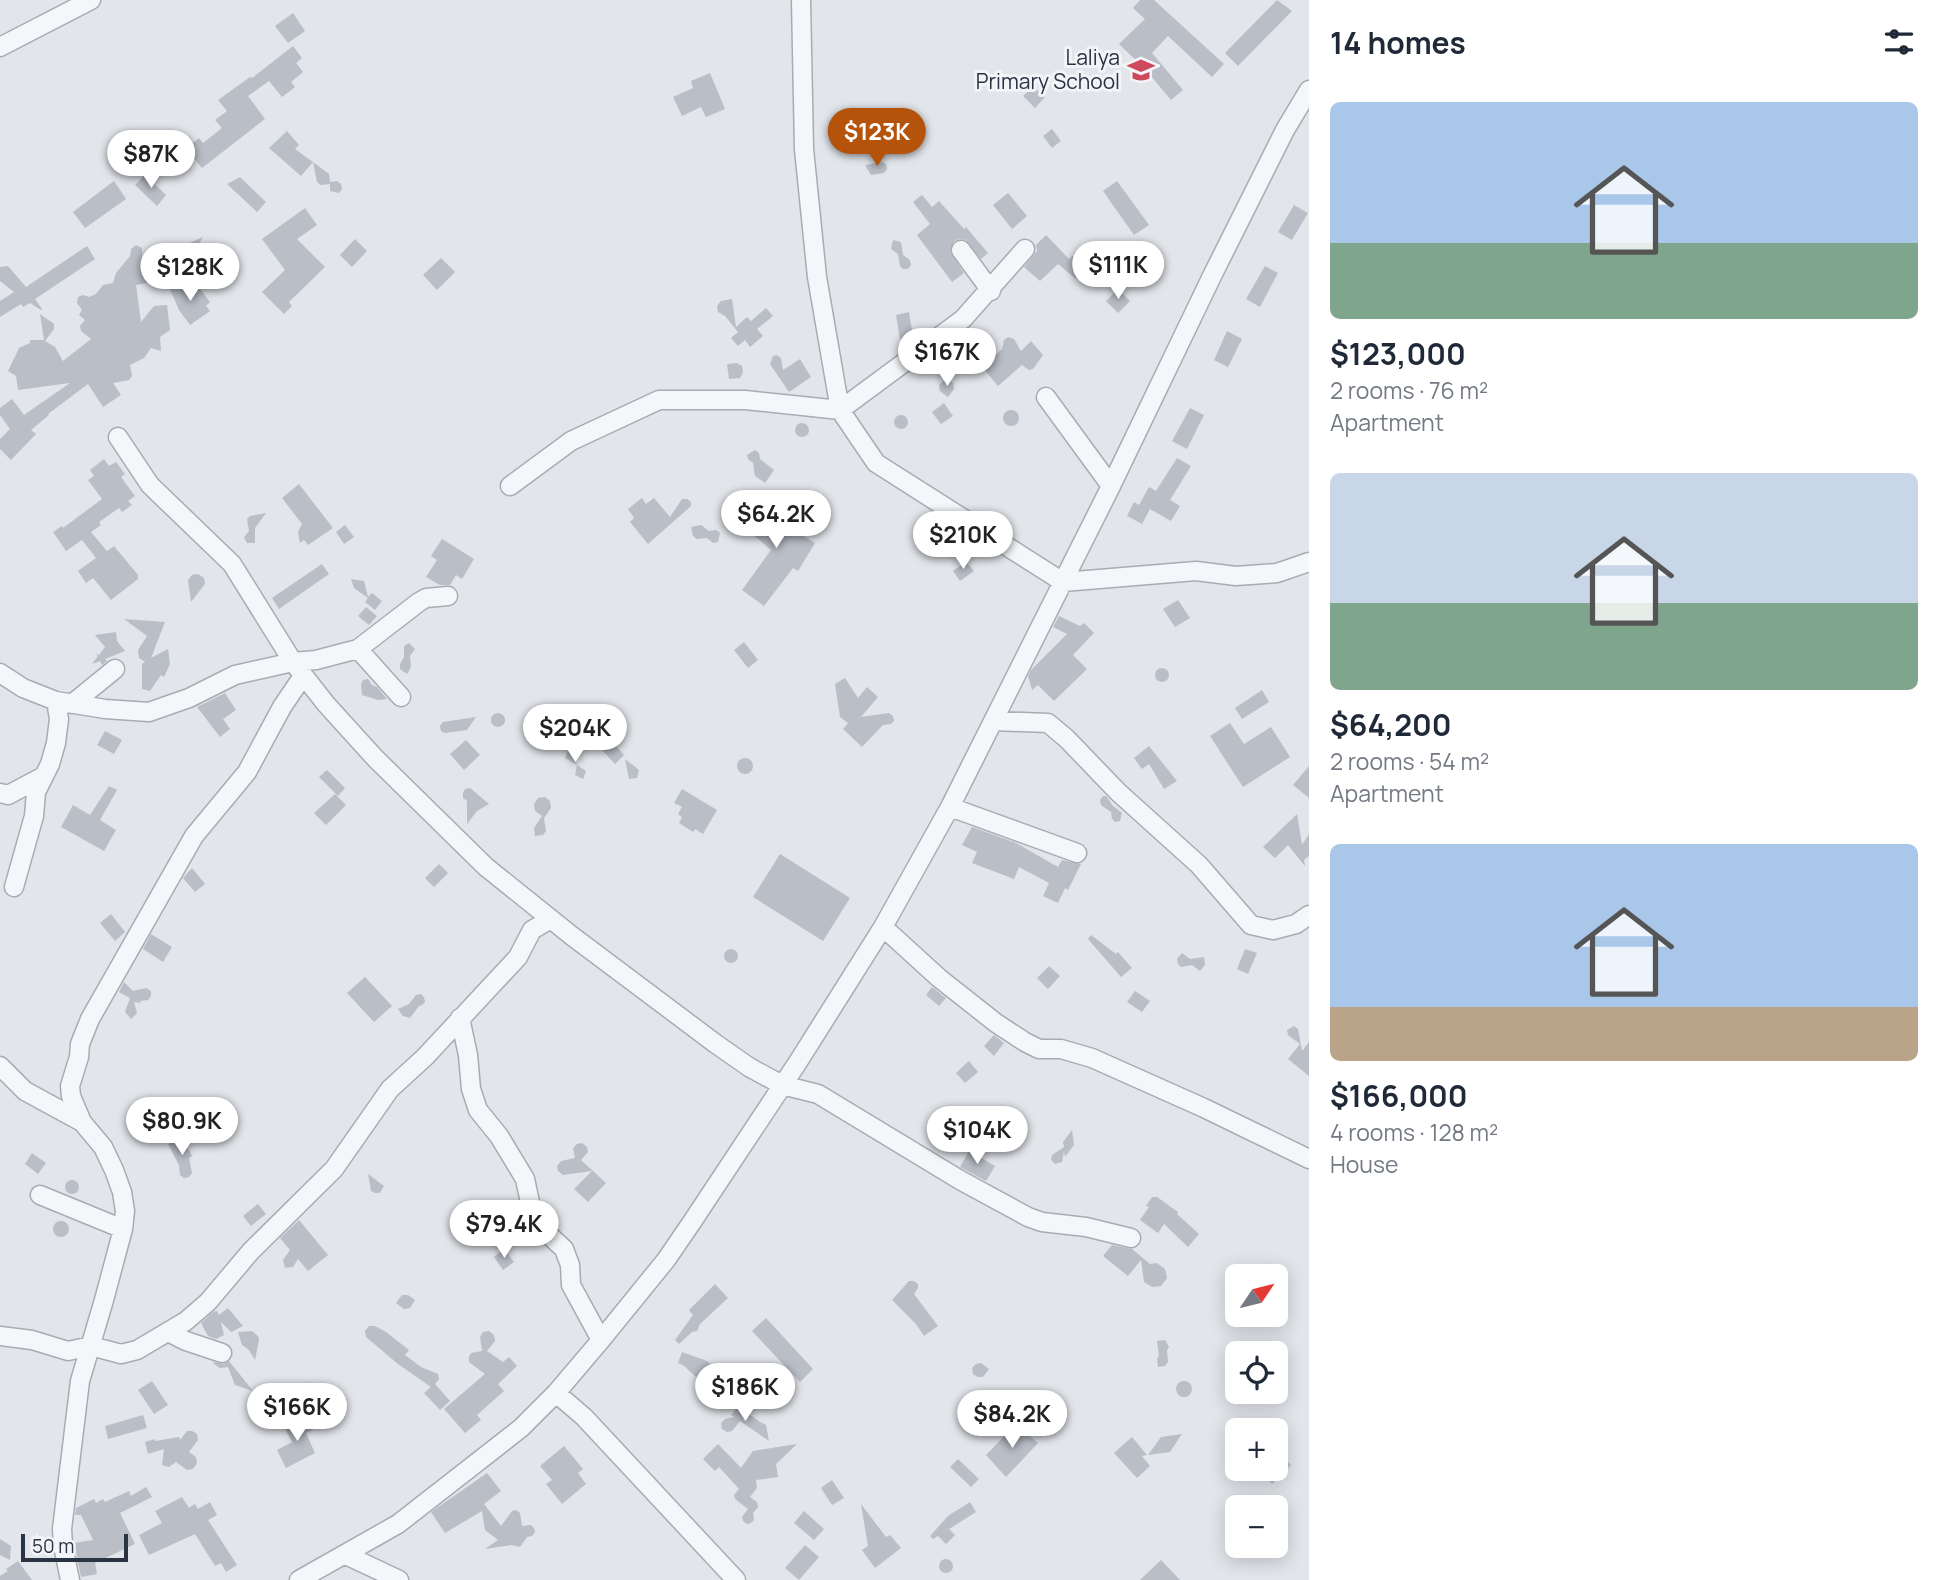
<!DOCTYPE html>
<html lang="en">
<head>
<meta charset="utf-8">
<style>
	body { margin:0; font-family:Manrope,sans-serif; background:#f2f2f3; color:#1f2937; height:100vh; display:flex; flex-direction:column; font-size:26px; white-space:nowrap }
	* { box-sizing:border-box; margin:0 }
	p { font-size:23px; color:#747a83 }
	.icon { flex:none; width:38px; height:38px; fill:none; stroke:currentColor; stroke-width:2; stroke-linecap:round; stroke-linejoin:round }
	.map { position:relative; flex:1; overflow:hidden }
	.drawer { display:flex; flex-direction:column; background:#fff; width:630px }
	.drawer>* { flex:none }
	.needle { width:46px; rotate:55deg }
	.tools { position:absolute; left:1225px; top:1264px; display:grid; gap:14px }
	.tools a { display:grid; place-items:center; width:63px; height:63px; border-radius:10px; background:#fff; box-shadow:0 4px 18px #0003; font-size:35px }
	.scale { position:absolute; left:21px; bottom:18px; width:107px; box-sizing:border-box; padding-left:7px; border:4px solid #2a3342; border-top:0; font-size:19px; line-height:24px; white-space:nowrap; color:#2a3342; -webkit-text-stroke:5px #f2f4f8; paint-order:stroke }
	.price { position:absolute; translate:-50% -60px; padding:0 16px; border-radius:24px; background:#fff; color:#222; font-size:23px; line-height:46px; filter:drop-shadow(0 2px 4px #0008) }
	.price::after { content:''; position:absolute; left:50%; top:42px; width:21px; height:16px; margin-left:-10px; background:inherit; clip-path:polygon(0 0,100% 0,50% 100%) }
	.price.on { background:#b45309; color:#fff }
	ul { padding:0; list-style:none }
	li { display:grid; align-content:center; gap:14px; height:371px; padding:0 21px }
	li span { display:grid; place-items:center; height:217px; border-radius:10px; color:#555 }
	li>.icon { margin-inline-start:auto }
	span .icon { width:126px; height:126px; fill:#fffc; stroke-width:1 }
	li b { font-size:30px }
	h2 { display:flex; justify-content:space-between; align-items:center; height:84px; padding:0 21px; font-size:30px }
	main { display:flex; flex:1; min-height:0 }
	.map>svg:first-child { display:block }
</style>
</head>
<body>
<main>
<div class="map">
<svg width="1309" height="1580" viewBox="0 0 1309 1580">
	<rect width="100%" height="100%" fill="#e2e5ea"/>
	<!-- building -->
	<path fill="#b9bec7" d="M1140,0h14l70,64 -12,13 -44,-41 -16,17 31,37 -12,10 -26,-31 -26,-25 26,-25 -12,-11z
		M1277,0l15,11 -54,55 -13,-13z
		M293,13l12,18 -17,12 -13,-17z
		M293,46l9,12 -6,5 7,9 -12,10 4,5 -13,10 -13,-16 -21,15 17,23 -63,49 -16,-19 13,-11 4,5 19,-15 -7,-8 12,-9 -9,-11 32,-23 2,1z
		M710,73l15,36 -19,8 -5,-10 -19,9 -9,-19 20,-9 -2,-7z
		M1033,86l12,11 -10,11 -12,-12z
		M1052,129l9,12 -9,7 -9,-12z
		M287,131l12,14 -4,4 18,13 -12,14 -32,-28z
		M313,162l16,12 1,8 7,-1 4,3 1,5 -3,4 -9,-2v-7l-9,1 -4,-3z
		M882,162l4,2 1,5 -3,4 -13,2 -6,-10z
		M145,175l21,20 -9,11 -22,-21z
		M240,177l26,25 -9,10 -30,-28z
		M114,181l12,18 -41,29 -12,-16z
		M1117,181l32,44 -15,10 -31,-44z
		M1008,193l19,23 -15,13 -19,-24z
		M922,195l10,12 7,-6 25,28 2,-2 22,26 -7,6 -15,-19 -6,-1 -6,2 -4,11 14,21 -12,9 -35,-47 13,-11 -17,-22z
		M1294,205l14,8 -16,27 -14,-8z
		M305,208l12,17 -20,14 28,28 -36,35 3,4 -8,8 -22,-22 23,-22 -23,-31z
		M1046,235l23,24 3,-3 13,10 -9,13 -18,-15 -18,17 -16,-14 13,-16 -1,-6z
		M203,237l-10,17 -7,1 -2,-3 1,-7z
		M355,239l12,12 -15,16 -12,-12z
		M893,240l8,2 2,13 7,5 1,5 -3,4h-5l-3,-3 -2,-12 -7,-5z
		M136,245l6,3v10l6,11 6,5 1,4 -3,4 -16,3 5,37 13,-16 13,-1 3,25 -10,7 1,14 -10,-3 -7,10 -14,7 2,11 -3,4 -16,3 8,12 -18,12 -15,-23 -40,30 1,1 -18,15 5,4 -25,26 -11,-11v-10l10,-10 -10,-14v-7l12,-9 12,16 46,-32 -52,7 -2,-14 -8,-5 11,-23 11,-5v-3h14l-4,-26 14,10v5l-9,12 10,6 8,14 28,-22 -10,-8 -1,-5 5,-6 -6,-5 3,-5 -5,-7 1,-6 5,-2 6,2 7,-3 7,-9 10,-2 3,-10 14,-17 1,-7z
		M87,246l8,13 -60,40 7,10 -1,1 -11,-7 -7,4 -2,-3 -21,13v-16l14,-9 -14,-11v-14l8,-1 18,21z
		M441,258l14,14 -18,18 -14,-15z
		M1265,266l13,7 -18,34 -14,-8z
		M166,280l17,10 3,-2 3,4 9,-6 12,16 -4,4 4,5 -20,14 -11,-15z
		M1118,289l12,12 -12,12 -12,-12z
		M732,299l4,28 11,-10 4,4 15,-13 7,8 -16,13 6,7 -13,11 -5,-7 -7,6 -7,-8 7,-6 -13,-16 -7,-4 -1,-6 4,-5z
		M909,312l4,24 -13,3 -4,-24z
		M1227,331l15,8 -14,28 -14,-7z
		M1008,337l6,2 7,12 10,-10 12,14 -10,14 -4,1 -7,-5 -24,21 -16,-19 20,-18 2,-9z
		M777,355l4,3 2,12 17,-11 11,18 -22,15 -19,-28 3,-8z
		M737,363l5,3 1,6 -3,6 -11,1 -2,-15z
		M949,380l4,3 1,6 -6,8 -8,-6 -1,-6 4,-4z
		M944,403l9,13 -12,8 -9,-12z
		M1190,408l14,7 -17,34 -15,-8z
		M1003 418a8 8 0 1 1 16 0a8 8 0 1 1-16 0Z
		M894 422a7 7 0 1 1 14 0a7 7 0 1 1-14 0Z
		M795 430a7 7 0 1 1 14 0a7 7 0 1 1-14 0Z
		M755,450l4,3 1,6 14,11 -9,13 -10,-7 -2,-13 -5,-4 -1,-4z
		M1177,458l14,8 -21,34 10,6 -9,15 -21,-12 -8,15 -15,-8 7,-14 5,3 10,-18 7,4z
		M104,459l5,7 7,-4 9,12 -4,3 14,19 -7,5 4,4 -10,7 -3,-4 -20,14 2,3 -10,7 16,19 7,-5 24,29v4l-27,21 -18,-22 -7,5 -8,-12 18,-13 -14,-18 -16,11 -13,-19 9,-6 1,2 39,-29 -14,-19 6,-4 -4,-6z
		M299,484l34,44 -25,17 -4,-5 -4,3 -2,-11 4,-8 -20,-26z
		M767,495l23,19 -2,3 11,9 -4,5 20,12 -17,28 -5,-3 -29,38 -22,-16 29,-40 -22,-19 3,-5 -3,-2 7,-10 -1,-1z
		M642,498l4,6 8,-6 16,19 12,-18h5l4,3v4l-43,38 -18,-22 4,-4 -6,-9z
		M266,513l-11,15v15h-8l-3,-6 5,-6 -2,-12 3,-3z
		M345,525l9,12 -10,7 -8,-12z
		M701,525l8,6 7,-1 4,3 -2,9 -5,1 -6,-5 -10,1 -4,-3 -2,-9z
		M442,539l32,20 -12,20 -6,-4 -6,10h-10l-14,-8 11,-17 -6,-4z
		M966,562l8,9 -14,10 -7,-10z
		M322,564l7,10 -50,35 -7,-11z
		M198,574l6,4 1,6 -14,18 -3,-22 4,-5z
		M351,579l13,2 4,16 4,-4 10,8 -7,9 -10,-8 3,-4 -14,-10z
		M1178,600l12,18 -15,9 -12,-18z
		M366,607l11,9 -8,9 -11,-9z
		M1059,616l21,10 4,-3 10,10 -21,22 14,14 -33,32 -16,-16 -6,5 -4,-14 3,-6 36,-36 -14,-7z
		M124,619l41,3 -14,36 17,-9 2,15 -6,13 -3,-2 -11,16 -8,-2v-25l3,-2 -6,-4 -1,-8 9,-14z
		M116,632l1,9 8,10 -20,8 2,2 -5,4 -2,-4 -8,3 6,-8 -2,-3 3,2 6,-8 -10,-12z
		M744,642l14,18 -10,8 -14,-18z
		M409,643l6,6 -5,7 1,11 -4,7 -7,-5v-5l4,-7v-11z
		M1155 675a7 7 0 1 1 14 0a7 7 0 1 1-14 0Z
		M845,678l13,20 9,-11 11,10 -17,20 28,-4 4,3 1,5 -3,3 -8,1 -21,22 -19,-18 5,-6 -8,-6 -5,-33z
		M368,679l4,6 5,2 10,12 -9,1 -16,-5 -1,-11 2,-4z
		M1262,690l7,12 -27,17 -7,-11z
		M225,693l11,17 -13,9 7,10 -10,8 -23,-30z
		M491 720a7 7 0 1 1 14 0a7 7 0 1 1-14 0Z
		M476,717l-9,13 -22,3 -4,-2 -1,-5 3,-4z
		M1230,723l14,21 27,-17 19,30 -47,30 -33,-51z
		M105,731l17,9 -8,14 -17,-9z
		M466,740l14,15 -16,15 -14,-16z
		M611,740l13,15 -9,9 -14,-15z
		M1149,746l28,35 -13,8 -15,-25 -7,5 -8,-11z
		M568,750l6,1 3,14 9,6 -3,8 -8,-4 2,-10 -12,-7z
		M737 766a8 8 0 1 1 16 0a8 8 0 1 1-16 0Z
		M625,759l14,11 -2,8 -8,1z
		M1309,766v32l-16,-13z
		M327,770l18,18 -7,8 -19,-19z
		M109,786l8,4 -17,30 16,10 -12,21 -43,-24 12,-22 17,10z
		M470,788l19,16 -12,7 -10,13v-23l-4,-3v-5l2,-4z
		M682,789l35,21 -14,24 -8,-5 -2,3 -14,-9 3,-6 -4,-3 4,-7 -8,-4z
		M335,794l11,11 -20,20 -12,-12z
		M1103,796h3l7,10 9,7 -2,8 -5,1 -3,-3 -1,-7 -10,-7 -1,-5z
		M545,797l5,4 1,7 -7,10 2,13 -3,4 -8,1 -1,-8 8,-12 -7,-5 -1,-7 4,-6z
		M1297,814l5,31 7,-11v22l-5,4 1,6 -17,-21 -13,13 -12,-11z
		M972,827l44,16 42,24 4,-7 19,4 -13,26 -3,-2 -7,15 -15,-7 6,-13 -30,-16 -5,12 -42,-16 5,-11 -15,-7z
		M780,854l70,44 -27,43 -70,-44z
		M439,864l9,9 -14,14 -9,-9z
		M192,868l13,16 -10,8 -12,-14z
		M111,914l14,18 -10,9 -15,-18z
		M151,934l21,13 -9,15 -20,-13z
		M1091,935l25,19 2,-2 14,16 -11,9 -33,-38z
		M724 956a7 7 0 1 1 14 0a7 7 0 1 1-14 0Z
		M1245,949l12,4 -9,21 -11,-5z
		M1182,953l8,6 14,-2 1,8 -5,6 -8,-6 -11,2 -3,-3 -1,-5z
		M1049,966l11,10 -12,13 -11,-11z
		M365,977l27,29 -18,16 -27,-29z
		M124,982l9,9 13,-3 5,3v5l-3,4 -8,1 1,2 -7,-1 3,11 -6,6 -6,-7 5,-14 -11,-6z
		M932,987l14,11 -7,8 -13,-11z
		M1135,991l15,10 -8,11 -15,-10z
		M421,994l3,3 1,5 -3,3 -3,1 -9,12 -7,-2 -5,-7 11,-5 7,-9z
		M1294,1026l4,3 4,22 7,-9v34l-21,-17 12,-15 -12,-9 -1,-5z
		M994,1035l10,8 -10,13 -10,-10z
		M969,1061l9,11 -13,11 -9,-10z
		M987,1108l21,12 -8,15 -4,-2 -2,3 -11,-6 3,-5 -7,-4z
		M1072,1130l2,15 -9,12 -1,-6 -2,11 -7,2 -4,-4 1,-5 12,-8 -1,-5z
		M182,1137l10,19 -3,2 3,15 -3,4 -5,1 -4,-3 -1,-10 -11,-21z
		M582,1143l5,4 1,5 -7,8 25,23 -18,19 -14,-13 18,-18 -29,4 -5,-4 -1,-5 4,-5 14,-3 -2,-10 4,-4z
		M969,1151l26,15 -9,15 -26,-14z
		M32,1153l14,10 -8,11 -13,-10z
		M368,1174l16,12 -4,7h-5l-4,-2z
		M65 1187a7 7 0 1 1 14 0a7 7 0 1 1-14 0Z
		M1152,1197h5l21,15 -1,2 22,20 -11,13 -24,-23 -6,9 -18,-13 9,-13 -3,-1z
		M258,1204l8,10 -15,12 -8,-10z
		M299,1220l29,35 -20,16 -10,-12 -5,8 -8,1 -2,-8 7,-10 -10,-12z
		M53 1229a8 8 0 1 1 16 0a8 8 0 1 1-16 0Z
		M1112,1245l20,4 18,15 7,-1 8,6 2,9 -6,8 -9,1 -8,-5 -3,-22 -13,16 -25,-20z
		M504,1249l10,13 -11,8 -9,-13z
		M909,1281h5l4,3v4l-4,6 24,32 -14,10 -8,-12 -24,-24z
		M715,1284l13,14 -28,26 -3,7 -5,1 -13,12 -4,-4 18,-25 -4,-5z
		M402,1295h6l7,5 -5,8 -6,1 -8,-6z
		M228,1308l15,18 -12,6 -10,-10 3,13 -8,4 -8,-3 -7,-13 12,-11 4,-1 2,4z
		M766,1318l47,51 -13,13 -48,-51z
		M369,1326h6l11,6 23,18 -4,5 16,12 17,7 1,5 -4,5 15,17 -10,9 -16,-17 7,-6 -33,-23 -32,-27 -1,-6z
		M252,1331l6,5 1,4 -4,20 -6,-10 -7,-5 -4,-13z
		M489,1331l5,4 1,6 -8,10 16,11 6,-5 8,9 -19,18 6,7 -27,24 4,5 -16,13 -21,-24 41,-35 -16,-12v-5l2,-4 11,-2 -2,-14 3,-5z
		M1165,1340l4,7 -2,3 1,12 -3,4 -7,1 -1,-8 2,-3 -2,-15z
		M682,1352l25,9 14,13 -13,14 -25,-23 -5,-2z
		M229,1361l24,30 -18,-6 -7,-18 -8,1 -6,-4 -1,-2 11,2z
		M981,1363l8,6 -6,8h-5l-5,-3 -1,-6 4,-4z
		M735,1370l7,2 19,16 -13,15 -24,-19z
		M1176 1389a8 8 0 1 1 16 0a8 8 0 1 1-16 0Z
		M152,1381l16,24 -14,9 -16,-24z
		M307,1382l10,15 -22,14 -8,-14 12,-7 -2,-2z
		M997,1398l5,4 1,10 -10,2 -5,-4 -1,-6 4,-5z
		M738,1406l22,16 6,3 3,16 -29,-20 -8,10 -5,1 -5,-3 -1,-6 4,-4 9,-2 -3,-2z
		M143,1415l4,13 -39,11 -3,-13z
		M305,1415l8,15 -7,3 9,20 -29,15 -9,-18 15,-8 -8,-15z
		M1016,1424l22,19 -32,34 -20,-22z
		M187,1431h5l5,3 1,6 -9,12 7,5 1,6 -4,6 -6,1 -11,-8 -7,5 -7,-2 2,-16 -16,5 -3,-12 10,-3v2l24,-4 1,3z
		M1182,1434l-12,18 -22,3 13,-18z
		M1132,1437l15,18 -5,1 8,10 -13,12 -23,-25z
		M718,1444l23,24 12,-17 44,-7 -21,20 2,13 -22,3 1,8 -7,9 7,5 1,5 -5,6 1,7 -3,3 -4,1 -4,-3 -1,-4 6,-8 -13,-10 -1,-4 5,-6 -20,-22 -4,4 -12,-12z
		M564,1446l19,23 -5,4 8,11 -24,20 -16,-20 6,-4 -12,-14z
		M1276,1449l15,16 -19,19 -15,-16h19z
		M958,1459l21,20 -8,8 -21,-20z
		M487,1473l14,18 -17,13 17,22 11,-15 4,-1 4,3 2,13 9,-1 3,3 1,4 -3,4 -5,1 -7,10 -8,-2 -27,4 13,-9 -13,-10 -3,-19 -37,22 -14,-21z
		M832,1480l12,18 -12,7 -11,-17z
		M146,1487l6,10 -32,16 15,31 -40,19 2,11 -16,3 -7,-34 19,-3 -12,-25h-6l1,-7 18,-9 2,4 7,-4 2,3 24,-11 2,5z
		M182,1497l7,11 6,-4 3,5 12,-7 7,13 -9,5 29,45 -11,7 -5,-9 -6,3 -20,-32 -46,21 -10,-20 23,-12 -7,-12z
		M970,1502l6,10 -27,17 6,6 -9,9 -8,-8 -5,3 -3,-3 18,-20z
		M861,1504l25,33 4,-2 11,13 -26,20 -13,-18 6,-4z
		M804,1511l20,18 -10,11 -20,-17z
		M0,1539l11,7 -1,14 -10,-5z
		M805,1545l14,12 -20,23 -14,-12z
		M939 1566a7 7 0 1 1 14 0a7 7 0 1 1-14 0Z
		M1161,1560l19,20h-40z
		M18,1561l14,19h-32v-4l8,-5 -2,-2z"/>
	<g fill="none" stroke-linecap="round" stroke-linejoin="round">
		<defs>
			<path id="minor" d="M801,0l3,149 13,128 23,133 36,53 187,119 133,-11 40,5 41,-3 32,-11
				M0,47l91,-47
				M961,250l30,41
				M1046,397l65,89
				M118,437l32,48 82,79 61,98 23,-2 42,-11 61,-47 7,-4 22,-2
				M510,486l61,-45 88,-41h86l95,10 123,-91 62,-70
				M358,649l43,48
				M0,673l23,15 33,13 49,8 44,3 40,-14 46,-23 58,-13 33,42 49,54 111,109 86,69 144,108 33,23 33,18 36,9 142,86 68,37 14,5 44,5 45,11
				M72,704l43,-35
				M994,721l54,2 19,16 51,53 81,73 52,60 22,5 23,-6 13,-9
				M0,793l8,2 34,-18
				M950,807l127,46
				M14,887l20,-71 2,-24 14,-28 6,-21 3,-24 -3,-18
				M883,927l56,51 57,45 29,19 14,7h22l31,9 112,50 105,51
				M460,1018l8,37 3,34 7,21 21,26 26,43 9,42 30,28 6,16 1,20 30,55
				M0,1066l25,25 57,31
				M40,1195l83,34
				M168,1332l18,9 36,12
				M0,1336l32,4 36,11 23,-5 30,8 16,-4 49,-29 22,-19 43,-51 83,-82 56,-80 35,-32 93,-100 14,-27 19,-11
				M556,1393l28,24 152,163
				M346,1555l53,25
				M70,1580l-7,-34 -1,-17 18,-148 24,-81 19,-71 2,-18 -3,-19 -8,-22 -11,-23 -21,-25 -11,-26 -1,-10 9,-29 1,-13 10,-25 104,-183 53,-64 35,-65 21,-31
				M299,1580l99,-56 123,-96 35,-35 45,-53 65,-80 26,-38 106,-160 85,-135 67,-120 161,-321 101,-210 73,-146 24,-40"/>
		</defs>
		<!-- minor casing -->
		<use href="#minor" stroke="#a7acb4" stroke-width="21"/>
		<!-- minor -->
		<use href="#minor" stroke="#f5f6f9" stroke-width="18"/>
	</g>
	<!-- icons -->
	<defs>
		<symbol id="school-bare" viewBox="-9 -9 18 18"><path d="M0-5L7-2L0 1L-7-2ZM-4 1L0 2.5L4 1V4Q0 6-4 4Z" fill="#cd495b" stroke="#f2f4f8" stroke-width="2.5" paint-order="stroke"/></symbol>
	</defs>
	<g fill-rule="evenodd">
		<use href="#school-bare" x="1122" y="51" width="38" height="38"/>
	</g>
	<g text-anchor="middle" stroke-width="6" stroke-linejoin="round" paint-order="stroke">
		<!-- poi labels -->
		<g font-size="21" fill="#2a3342" stroke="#f2f4f8" text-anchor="end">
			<text x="1120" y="65">Laliya<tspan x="1120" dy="24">Primary School</tspan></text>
		</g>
	</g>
</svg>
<div class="tools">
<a><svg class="needle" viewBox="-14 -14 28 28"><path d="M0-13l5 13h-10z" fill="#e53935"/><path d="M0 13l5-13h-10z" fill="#747a83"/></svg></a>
<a><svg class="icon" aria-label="locate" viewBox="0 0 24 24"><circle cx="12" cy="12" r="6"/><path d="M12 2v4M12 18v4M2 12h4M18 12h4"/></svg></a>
<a>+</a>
<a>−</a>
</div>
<div class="scale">50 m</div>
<b class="price on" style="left:877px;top:168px">$123K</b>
<b class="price" style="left:151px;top:190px">$87K</b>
<b class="price" style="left:1118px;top:301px">$111K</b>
<b class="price" style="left:190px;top:303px">$128K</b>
<b class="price" style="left:947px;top:388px">$167K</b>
<b class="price" style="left:776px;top:550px">$64.2K</b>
<b class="price" style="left:963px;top:571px">$210K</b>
<b class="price" style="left:575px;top:764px">$204K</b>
<b class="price" style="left:182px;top:1157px">$80.9K</b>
<b class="price" style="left:977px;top:1166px">$104K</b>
<b class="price" style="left:504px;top:1260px">$79.4K</b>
<b class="price" style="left:745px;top:1423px">$186K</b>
<b class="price" style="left:297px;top:1443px">$166K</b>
<b class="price" style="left:1012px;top:1450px">$84.2K</b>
</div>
<section class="drawer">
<h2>14 homes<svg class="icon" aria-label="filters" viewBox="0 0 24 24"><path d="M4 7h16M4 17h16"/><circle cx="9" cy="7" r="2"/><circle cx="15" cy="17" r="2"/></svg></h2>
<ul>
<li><span style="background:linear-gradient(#a9c7e8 65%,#7fa58c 0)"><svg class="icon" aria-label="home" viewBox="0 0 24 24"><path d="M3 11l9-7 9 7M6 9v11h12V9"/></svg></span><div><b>$123,000</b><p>2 rooms · 76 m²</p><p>Apartment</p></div></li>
<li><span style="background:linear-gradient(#c9d6e8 60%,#7fa58c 0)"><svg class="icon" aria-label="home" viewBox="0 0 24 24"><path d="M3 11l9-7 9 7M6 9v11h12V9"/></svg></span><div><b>$64,200</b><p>2 rooms · 54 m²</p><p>Apartment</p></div></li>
<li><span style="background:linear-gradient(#a9c7e8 75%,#b9a48a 0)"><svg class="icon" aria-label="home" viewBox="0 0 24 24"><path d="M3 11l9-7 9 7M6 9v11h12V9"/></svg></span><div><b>$166,000</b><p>4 rooms · 128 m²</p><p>House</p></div></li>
</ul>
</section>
</main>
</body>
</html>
